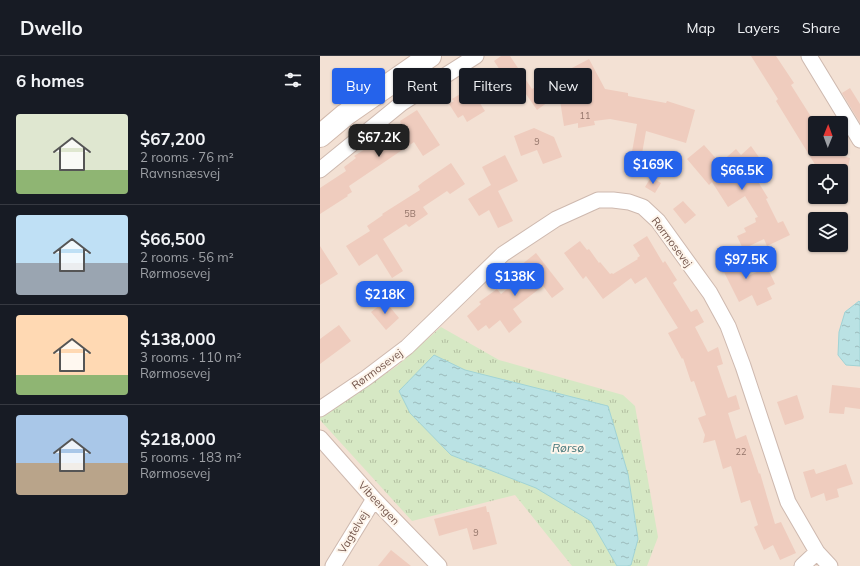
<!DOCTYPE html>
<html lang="en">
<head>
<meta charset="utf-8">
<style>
	body { margin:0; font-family:Mulish,sans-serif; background:#20242c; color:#f1f3f6; height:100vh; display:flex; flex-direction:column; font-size:15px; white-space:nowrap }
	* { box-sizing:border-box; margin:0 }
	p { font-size:13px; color:#9ea1a6 }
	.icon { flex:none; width:22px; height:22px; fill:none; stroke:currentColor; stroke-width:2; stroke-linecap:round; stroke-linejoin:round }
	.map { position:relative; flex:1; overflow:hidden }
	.panel { display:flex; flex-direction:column; background:#171b24; width:320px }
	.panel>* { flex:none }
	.hud { position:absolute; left:12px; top:12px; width:380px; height:36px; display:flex; gap:8px }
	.needle { width:26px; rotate:1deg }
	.buttons { position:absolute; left:488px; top:60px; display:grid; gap:8px }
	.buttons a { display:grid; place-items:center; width:40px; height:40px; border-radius:4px; background:#171b24; box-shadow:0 1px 3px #0004; font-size:20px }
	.price { position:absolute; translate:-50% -34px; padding:0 9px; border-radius:8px; background:#2563eb; color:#fff; font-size:13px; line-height:26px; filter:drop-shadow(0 1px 2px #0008) }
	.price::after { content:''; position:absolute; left:50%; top:24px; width:12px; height:9px; margin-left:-6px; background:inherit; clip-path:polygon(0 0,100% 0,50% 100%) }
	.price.active { background:#222; color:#fff }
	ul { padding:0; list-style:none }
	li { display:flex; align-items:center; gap:12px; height:100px; padding:0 16px }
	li+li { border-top:1px solid #363941 }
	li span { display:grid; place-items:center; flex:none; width:112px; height:80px; border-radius:4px; color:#555 }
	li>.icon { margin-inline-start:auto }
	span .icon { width:48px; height:48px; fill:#fffc; stroke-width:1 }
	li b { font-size:17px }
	h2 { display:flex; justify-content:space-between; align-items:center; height:48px; padding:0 16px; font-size:17px }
	.pill { padding:0 14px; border-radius:4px; background:#171b24; box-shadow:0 1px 3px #0004; font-size:14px; line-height:36px }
	.pill.active { background:#2563eb; color:#fff }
	header { display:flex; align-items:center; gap:24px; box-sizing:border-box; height:56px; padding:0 20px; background:#171b24; border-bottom:1px solid #363941 }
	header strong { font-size:19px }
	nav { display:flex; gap:22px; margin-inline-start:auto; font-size:14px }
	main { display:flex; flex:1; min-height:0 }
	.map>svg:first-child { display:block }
</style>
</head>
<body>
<header>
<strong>Dwello</strong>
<nav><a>Map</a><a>Layers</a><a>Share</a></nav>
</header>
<main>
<section class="panel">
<h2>6 homes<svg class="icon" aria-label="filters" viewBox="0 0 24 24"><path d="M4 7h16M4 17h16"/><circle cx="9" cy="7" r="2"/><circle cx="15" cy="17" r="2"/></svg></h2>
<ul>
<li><span style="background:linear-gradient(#dfe7d0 70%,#8fb573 0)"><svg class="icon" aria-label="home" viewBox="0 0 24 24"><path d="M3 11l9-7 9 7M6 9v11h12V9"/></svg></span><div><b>$67,200</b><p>2 rooms · 76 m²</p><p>Ravnsnæsvej</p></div></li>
<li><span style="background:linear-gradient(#bfe0f5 60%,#9aa5b1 0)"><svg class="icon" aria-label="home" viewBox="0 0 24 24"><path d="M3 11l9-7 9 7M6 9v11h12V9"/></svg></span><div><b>$66,500</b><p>2 rooms · 56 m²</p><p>Rørmosevej</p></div></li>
<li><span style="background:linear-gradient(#ffd9b3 75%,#8fb573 0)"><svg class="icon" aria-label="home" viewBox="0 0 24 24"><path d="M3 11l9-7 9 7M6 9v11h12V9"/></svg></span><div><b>$138,000</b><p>3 rooms · 110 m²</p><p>Rørmosevej</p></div></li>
<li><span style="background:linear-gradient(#a9c7e8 60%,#b9a48a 0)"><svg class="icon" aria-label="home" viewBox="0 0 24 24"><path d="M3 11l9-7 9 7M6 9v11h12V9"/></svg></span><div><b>$218,000</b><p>5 rooms · 183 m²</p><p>Rørmosevej</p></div></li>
</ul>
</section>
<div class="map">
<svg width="540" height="510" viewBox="0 0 540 510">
	<defs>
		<pattern id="grass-tufts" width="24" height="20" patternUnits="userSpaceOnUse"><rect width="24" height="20" fill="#d6e8c4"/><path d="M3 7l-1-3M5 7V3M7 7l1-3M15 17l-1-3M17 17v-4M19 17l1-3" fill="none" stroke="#b2bfa1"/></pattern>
		<pattern id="water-ripples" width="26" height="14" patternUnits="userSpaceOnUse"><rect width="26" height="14" fill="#bae2e4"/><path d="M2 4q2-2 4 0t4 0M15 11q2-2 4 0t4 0" fill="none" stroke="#9cbabb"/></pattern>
	</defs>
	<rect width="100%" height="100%" fill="#fbf0e5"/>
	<!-- residential -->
	<path fill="#f3e1d4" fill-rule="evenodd" d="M0,0h540v510h-540zM495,67h26v26h-26zM495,115h26v26h-26zM495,163h26v26h-26z"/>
	<!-- grass -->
	<path fill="url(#grass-tufts)" d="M121,271l58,33 124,35 12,11 23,131 -11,29h-75l-57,-71 -103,26 -92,-101v-2l77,-52z"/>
	<!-- water -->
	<path fill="url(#water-ripples)" stroke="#a1d3d5" d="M539,245l1,1v64l-14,-1 -8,-10 1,-23 6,-20z
		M114,299l31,15 143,36 20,68 10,65 -7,26 -4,1h-10l-26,-45 -55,-33 -85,-33 -41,-42 -11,-22z"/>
	<!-- building -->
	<path fill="#efccbe" d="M181,0h9l22,33 57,-30 16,30 23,4v3l38,7 1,-2 28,9 -9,33 -40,-12 -6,34 -10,-2 7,-39 -27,-5 -16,2 1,4 -17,3v-5l-14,3 -5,-32 -22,16 -11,-16 -7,5 -25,-38z
		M431,0h25l18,27 -3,2 24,38v26h16l3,5 16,4 -3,13h-28l-43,-70 2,-2z
		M150,32l15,23 -18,11 -4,-7 -5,3 -9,-14 5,-3 -2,-2z
		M530,32l10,16v19l-18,-30z
		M97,54l23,35 -17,11 -9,-14 -65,44 3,6 -5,3 1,1 -28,18v-26l26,-17 -2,-4 12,-9 -2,-2 21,-13 1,3 22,-13 -4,-6 7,-4 -1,-2z
		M214,72l20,9 8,20 -19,7 -6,-14 -16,6 -7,-20z
		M384,89l16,18 16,-14 5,6 10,-9 15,21 -12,8 14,23 -2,1 12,24 5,-2 7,14 -23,11 -3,-7 -21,10 -6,-13 9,-4 -2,-4 12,-6 -1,-4 3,-1 -13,-21 -17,11 -16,-25 -3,3 -22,-26z
		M185,99l13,26 -20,10 15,30 -15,7 -9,-18 -10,6 -11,-17 23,-14 -9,-18z
		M131,107l14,21 -15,10 -3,-3 -24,16 5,7 -19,13 -3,-3 -23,15 20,32 -11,7 -15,-24 -18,12 -13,-20 24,-15 -3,-5 16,-11 -1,-1 38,-24 -2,-4 5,-4z
		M331,121l10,6 -6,10 -10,-6z
		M363,145l13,14 -11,9 -12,-15z
		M327,180l16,27 2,-2 12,19 -4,3 18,29 6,-3 7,13 -9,5 13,25 10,-5 5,17 -6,2 11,32 8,-3 4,14 -12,4 8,26 10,-4 13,39 1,-1 15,51 6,-2 15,31 -16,7 -7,-15 -9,5 -10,-23 4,-2 -8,-25 -9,3 -10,-37 -8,3 -8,-29 -12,3 2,-8 -7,-17 8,-3 -12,-34 -3,1 -8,-24 -1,1 -14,-26 10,-5 -32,-51 -11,7 -4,-6 -28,21 -17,-23 -3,3 -19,-26 16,-12 7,9 2,-1 10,14 1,-1 10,12 2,-1 1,1 25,-15 -1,-1 3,-2 -7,-11z
		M0,190l18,28 -18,11z
		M413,194l13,27 21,-10 8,17 -8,4 5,11 -15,7 -5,-11 -13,7 -15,-30 -1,1 -7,-14z
		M216,197l28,36 -12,9 -9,-12 -30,23 9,13 -13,11 -9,-13 -11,9 -3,-4 -8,6 -11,-15 14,-12 -2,-2 18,-13 4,5 26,-21 -6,-8z
		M65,245l14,17 -13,12 -15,-18z
		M19,269l12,16 -31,23v-25z
		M512,329l28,3v21l-15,-2 -1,7 -15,-1z
		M477,339l7,22 -1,2 -18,6 -8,-23z
		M526,408l7,20 -16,5 2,8 -13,4 -2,-8 -13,5 -8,-26 11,-3 2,5z
		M166,450l1,6h2l8,32 -24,6 -6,-22 -28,8 -5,-17z
		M71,494l20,16h-33z"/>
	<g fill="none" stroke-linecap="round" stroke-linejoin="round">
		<defs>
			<path id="minor" d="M489,0l51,84
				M0,114l82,-67 74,-47
				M0,353l46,-31 41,-31 96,-93 53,-35 42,-19h15l16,2 14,5 15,14 52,72 18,33 15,40 45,136 29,50 13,14
				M0,382l54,61 65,67
				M13,510l41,-67
				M482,510l15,-14"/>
			<path id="secondary" d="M0,80l25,-21 85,-59"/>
		</defs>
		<!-- minor casing -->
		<use href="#minor" stroke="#ceb9af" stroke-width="17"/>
		<!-- secondary casing -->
		<use href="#secondary" stroke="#d1b9ac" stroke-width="24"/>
		<!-- minor -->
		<use href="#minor" stroke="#fff" stroke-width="15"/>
		<!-- secondary -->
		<use href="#secondary" stroke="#fff" stroke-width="22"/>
	</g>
	<g text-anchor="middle" stroke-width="4" stroke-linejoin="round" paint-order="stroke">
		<!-- number labels -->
		<g font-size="9" fill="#927368">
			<text x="265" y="63">11</text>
			<text x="217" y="89">9</text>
			<text x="90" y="161">5B</text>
			<text x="421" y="399">22</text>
			<text x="156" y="480">9</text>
		</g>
		<!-- street labels -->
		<g font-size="11" fill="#73554b" stroke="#fef5eb">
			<text transform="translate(352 186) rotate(53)" y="4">Rørmosevej</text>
			<text transform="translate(57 313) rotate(-36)" y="4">Rørmosevej</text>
			<text transform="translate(59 447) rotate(47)" y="4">Vibeengen</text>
			<text transform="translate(33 476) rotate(-59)" y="4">Vagtelvej</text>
		</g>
		<!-- water labels -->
		<g font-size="12" font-style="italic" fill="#407478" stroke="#fef5eb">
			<text x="248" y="396">Rørsø</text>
		</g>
	</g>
</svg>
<div class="buttons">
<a><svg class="needle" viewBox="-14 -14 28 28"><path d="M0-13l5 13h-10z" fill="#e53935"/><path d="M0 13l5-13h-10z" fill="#9ea1a6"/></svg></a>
<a><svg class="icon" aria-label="locate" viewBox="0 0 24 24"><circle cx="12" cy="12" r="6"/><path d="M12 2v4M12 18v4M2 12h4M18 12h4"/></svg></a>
<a><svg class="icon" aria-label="layers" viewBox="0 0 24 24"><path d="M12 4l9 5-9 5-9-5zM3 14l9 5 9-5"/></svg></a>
</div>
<b class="price active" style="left:59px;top:102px">$67.2K</b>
<b class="price" style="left:333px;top:129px">$169K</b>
<b class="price" style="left:422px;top:135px">$66.5K</b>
<b class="price" style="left:426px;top:224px">$97.5K</b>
<b class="price" style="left:195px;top:241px">$138K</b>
<b class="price" style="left:65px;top:259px">$218K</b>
<div class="hud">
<a class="pill active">Buy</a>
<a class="pill">Rent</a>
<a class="pill">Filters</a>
<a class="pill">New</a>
</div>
</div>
</main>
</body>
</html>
